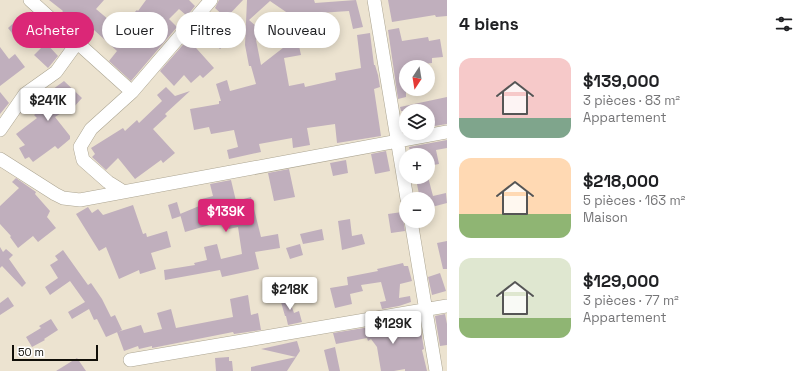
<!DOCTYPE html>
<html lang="fr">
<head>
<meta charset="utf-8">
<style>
	body { margin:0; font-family:"Space Grotesk",sans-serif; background:#f6f6f6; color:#202124; height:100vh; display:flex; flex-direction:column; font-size:15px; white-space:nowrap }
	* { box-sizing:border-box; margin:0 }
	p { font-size:13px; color:#757577 }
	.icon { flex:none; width:22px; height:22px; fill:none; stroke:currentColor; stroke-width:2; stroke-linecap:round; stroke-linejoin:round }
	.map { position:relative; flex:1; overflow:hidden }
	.side { display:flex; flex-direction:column; background:#fff; width:360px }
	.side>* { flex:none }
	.banner { position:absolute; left:12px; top:12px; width:375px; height:36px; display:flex; gap:8px }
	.needle { width:26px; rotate:192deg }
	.fabs { position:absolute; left:399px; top:60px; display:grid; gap:8px }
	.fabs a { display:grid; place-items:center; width:36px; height:36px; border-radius:50%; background:#fff; box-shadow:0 2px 10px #0003; font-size:20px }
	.scale { position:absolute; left:12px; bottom:10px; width:86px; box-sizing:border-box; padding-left:4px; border:2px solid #110f08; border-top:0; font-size:11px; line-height:14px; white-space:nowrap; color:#110f08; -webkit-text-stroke:3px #fff; paint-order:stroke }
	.price { position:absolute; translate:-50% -34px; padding:0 9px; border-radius:4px; background:#fff; color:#222; font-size:13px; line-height:26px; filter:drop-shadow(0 1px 2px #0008) }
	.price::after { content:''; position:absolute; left:50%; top:24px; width:12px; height:9px; margin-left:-6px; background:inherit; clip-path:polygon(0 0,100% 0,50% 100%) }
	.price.on { background:#db2777; color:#fff }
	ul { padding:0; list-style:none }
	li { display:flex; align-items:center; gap:12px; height:100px; padding:0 12px }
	li span { display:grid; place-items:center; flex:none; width:112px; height:80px; border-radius:12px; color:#555 }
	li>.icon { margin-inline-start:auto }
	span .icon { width:48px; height:48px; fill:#fffc; stroke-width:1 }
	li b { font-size:17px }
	h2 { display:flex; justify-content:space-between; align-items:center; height:48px; padding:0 12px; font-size:17px }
	.pill { padding:0 14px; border-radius:18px; background:#fff; box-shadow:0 2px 10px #0003; font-size:14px; line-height:36px }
	.pill.on { background:#db2777; color:#fff }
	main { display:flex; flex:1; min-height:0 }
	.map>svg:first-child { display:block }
</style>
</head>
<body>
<main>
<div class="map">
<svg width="447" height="371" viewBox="0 0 447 371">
	<rect width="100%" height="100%" fill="#ece3d0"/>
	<!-- building -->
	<path fill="#c0afbd" d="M49,0h55l-8,9 13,11 5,-6 9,9 14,-13 1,1 8,-11h43l6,6 -8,10 -8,-7 -10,10 8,8 -46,54 -22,-20 8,-10 -24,-22 -1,2 -8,-7 -7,7 -18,-15 4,-5z
		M219,0h24l-17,18 -11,-10z
		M247,0h67l1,3 41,-3 7,27 -10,2 -4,-18 -30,2 3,22 -16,2 -2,-20 -15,2v-5l-19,-13 -21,19 14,12 -7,8 5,25 36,-28 4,18 -17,3 5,28 15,-3 1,4 31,-7 -1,-7 26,-5 -4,-33 13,-2 4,32h1l3,10 2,12 -6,2 7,47 -44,7 -2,-19 -28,4 3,17 -17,3 -1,-10 -33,6 2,8 -32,7 -2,-9 11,-3 -4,-17 -23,4 -2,-7 -15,3 -4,-21 29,-5v-3h2l-5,-17 11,-4 3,11 26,-7 -5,-18h-2l-4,-21z
		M388,0h59v16l-11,1 -1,-2 -43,7z
		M18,19l8,8 -11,10 -7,-9z
		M216,26l14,14 -10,9 -13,-13z
		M399,28l3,13 26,-4 1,4 11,-2 3,18 -11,1v5l-26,3v31l-8,2 -10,-69z
		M188,39l26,29 -11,10 -3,-3 -9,8 -7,-8 -10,11 -14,-15z
		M46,43l12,13 -10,12 -14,-13z
		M0,47l9,12 6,-5 10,13 -25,19z
		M64,81l18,17 -9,10 -2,-1 -16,10 15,19v3l-12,10 -3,-3 -22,16 -4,-5 -4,2 -6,-11 6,-3 -9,-11 21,-16 -3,-3 4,-3 -7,-12 12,-9 2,4z
		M166,87l9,9 15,-5 -25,23 2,2 -14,13 22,24 -12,10 -2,-3 -26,19 -17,-21 -12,12 -14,-13 3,-3 -4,-6 32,-20 2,3 12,-11 2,3 23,-22 -5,-6z
		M0,92l9,11 -9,11z
		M447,97v27l-19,3v-16h-27l-1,-4z
		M447,140v8l-11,2 3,14 -11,2v-11h-17l-2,-8z
		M386,151l4,20 -15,3 -4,-20z
		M346,160l2,13 -15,3 -3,-13z
		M289,169l6,28 -21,4 -6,-28z
		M428,177l5,19 13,-3 1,10 -19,5v-9h-8l-4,-20z
		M16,178l20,14 -1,2 15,17 -3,6 9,11 -18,14 -5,-6 -15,12 -8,-11 1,-1 -11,-12v-18l19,-18 -7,-6z
		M231,180l5,21 15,-4 10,40 17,-3 2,14 -25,4 4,17 -37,8 -2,-7 -55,10 -1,-10 31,-5 -1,-2 13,-3 -3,-13 13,-3 4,15 21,-5 -4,-27 -9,2 -2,-9 -42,12 -5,-18 24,-10 -2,-5 11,-3 -3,-12z
		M177,202l4,14 -9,3 -4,-14z
		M133,205l10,29 3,-1 1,4 20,-6 4,16 -20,6 5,16 -16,5 -1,-4 -20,9 -13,-32 -7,4 -23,-37 12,-7 4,6 6,-4 5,6z
		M402,212l3,19 -14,2 -3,-19z
		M350,219l2,17 10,-2 3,10 -23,6 -4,-29z
		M322,229l2,11 -21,4 -3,-10z
		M447,241v28h-4l-6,-26z
		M300,244l3,11 -13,4 -4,-11z
		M0,247l3,5 3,-3 7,6 -4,4 17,24 -4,4 -20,-21 -2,2z
		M63,250l25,35 3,-2 11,16 9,18 4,-2 7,15 -16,7 -9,-18 -3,1 -5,-11 -17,10 -4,-7 17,-10 -15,-21 -20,14 -5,-8 13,-9 -8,-13 8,-5 -3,-4z
		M403,263l1,3h4l4,15 -12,3 -1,14 11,-2 1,6 -12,4 -17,3 -2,-7 6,-1 -5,-19 -20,3 2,6 -13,3 2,10 -17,4 -5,-20 18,-3 -1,-8 31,-6 -1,-2z
		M440,273l6,18 -14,4 -4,-18z
		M287,293l7,20 5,-2 3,11 -14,3 -2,-9h-1l-6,-21z
		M248,295l3,20 7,-2 3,17 -27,4 -1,-2 -81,16v-2l-13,3 -1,-3 -14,5 -7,-19 24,-7 3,8 18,-4 -5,-16 14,-4 5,19 57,-11 -3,-18z
		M8,297l6,9 -14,9v-12z
		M445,314l2,10v21l-7,1 -5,-30z
		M51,319l7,11 -14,9 1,1 -13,7 -6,-10 15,-9 -2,-2z
		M419,319l5,30 -2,1 5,21h-22v-2l-11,2h-13l-4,-24 -6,-8 -3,2 -1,-3 -31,6 -3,-11z
		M297,341l3,10 -13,20h-36v-4l45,-10 -35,-8z
		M335,347l5,24h-11l-5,-21z
		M229,357v4h3l1,10h-17l-1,-13z
		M77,358l9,13h-30z"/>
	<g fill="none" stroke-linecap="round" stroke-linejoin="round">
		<defs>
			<path id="minor" d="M30,0l102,92
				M374,0l33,199
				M0,130l25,-36 31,-22 21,-29
				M0,159l55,35 8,4 17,2 367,-68
				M124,192l-16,-10 -25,-22 -3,-13 11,-18 41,-37 79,-92
				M411,221l25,150
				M130,360l317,-54"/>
		</defs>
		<!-- minor casing -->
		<use href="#minor" stroke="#aca592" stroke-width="14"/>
		<!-- minor -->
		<use href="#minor" stroke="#fff" stroke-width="13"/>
	</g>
</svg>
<div class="fabs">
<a><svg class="needle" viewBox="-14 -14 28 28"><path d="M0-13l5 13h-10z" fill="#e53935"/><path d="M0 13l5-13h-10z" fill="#757577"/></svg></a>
<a><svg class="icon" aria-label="layers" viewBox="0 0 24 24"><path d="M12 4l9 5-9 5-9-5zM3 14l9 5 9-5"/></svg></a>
<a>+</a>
<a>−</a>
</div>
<div class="scale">50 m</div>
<b class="price" style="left:48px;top:122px">$241K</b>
<b class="price on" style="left:226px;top:233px">$139K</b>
<b class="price" style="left:290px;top:311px">$218K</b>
<b class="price" style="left:393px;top:345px">$129K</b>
<div class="banner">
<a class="pill on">Acheter</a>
<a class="pill">Louer</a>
<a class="pill">Filtres</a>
<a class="pill">Nouveau</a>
</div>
</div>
<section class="side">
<h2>4 biens<svg class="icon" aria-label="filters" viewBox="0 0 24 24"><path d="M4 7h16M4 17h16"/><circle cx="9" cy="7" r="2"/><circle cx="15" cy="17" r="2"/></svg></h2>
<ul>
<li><span style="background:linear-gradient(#f6c9c9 75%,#7fa58c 0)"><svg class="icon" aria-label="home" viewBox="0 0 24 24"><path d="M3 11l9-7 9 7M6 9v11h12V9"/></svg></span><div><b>$139,000</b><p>3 pièces · 83 m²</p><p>Appartement</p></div></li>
<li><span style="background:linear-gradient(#ffd9b3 70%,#8fb573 0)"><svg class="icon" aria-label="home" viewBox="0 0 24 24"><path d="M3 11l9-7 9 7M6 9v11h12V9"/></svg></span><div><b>$218,000</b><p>5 pièces · 163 m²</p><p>Maison</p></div></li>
<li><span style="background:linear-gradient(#dfe7d0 75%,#8fb573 0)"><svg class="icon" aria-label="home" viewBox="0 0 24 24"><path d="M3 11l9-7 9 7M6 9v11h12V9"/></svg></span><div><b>$129,000</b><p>3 pièces · 77 m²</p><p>Appartement</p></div></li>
</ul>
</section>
</main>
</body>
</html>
